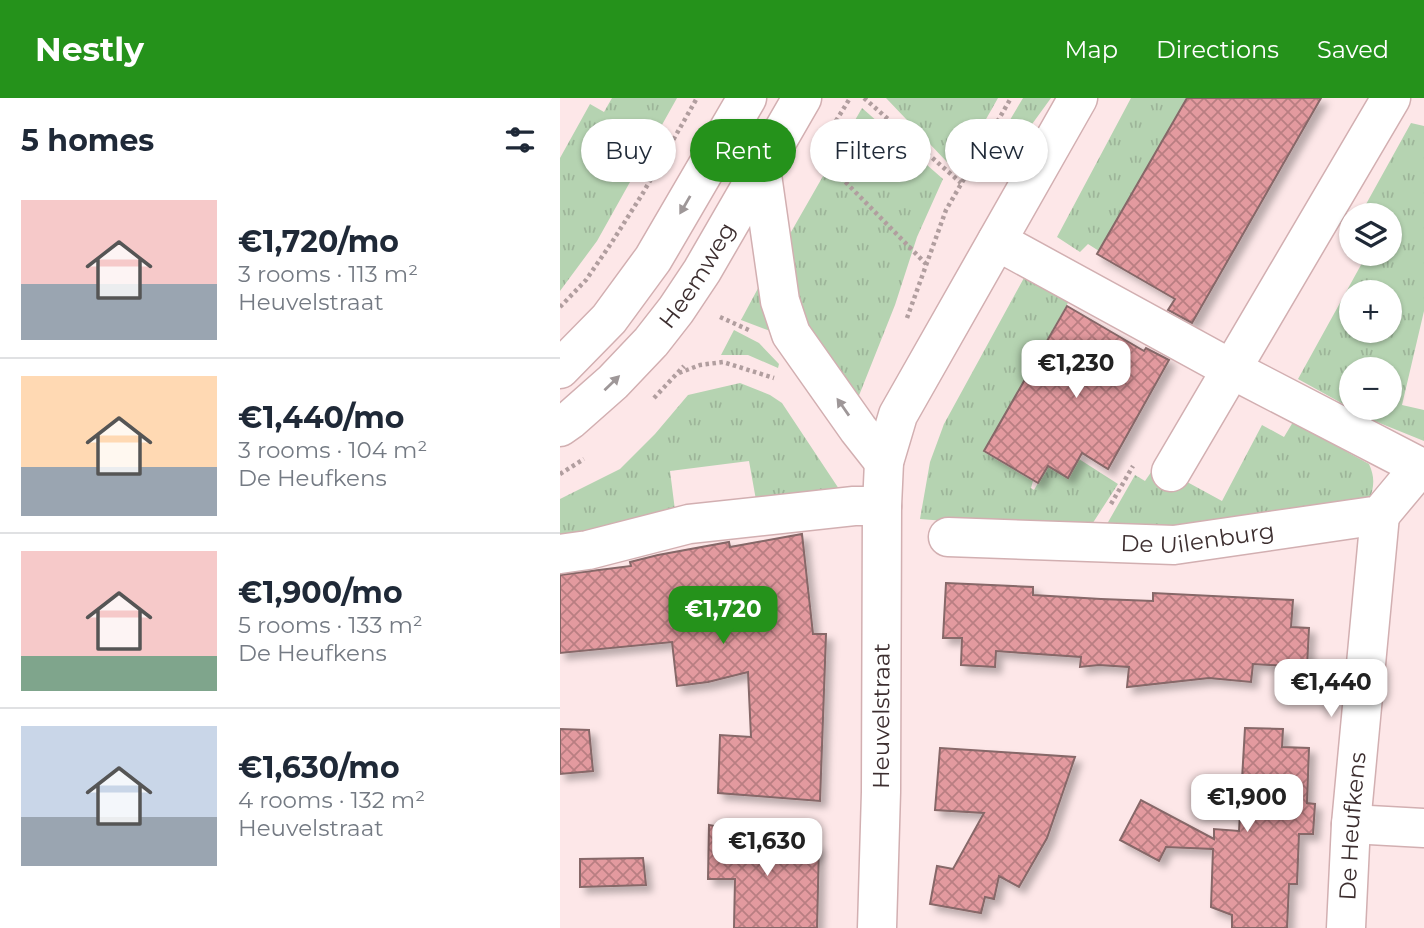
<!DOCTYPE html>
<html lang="en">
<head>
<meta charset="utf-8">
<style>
	body { margin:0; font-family:Montserrat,sans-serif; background:#f2f2f3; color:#1f2937; height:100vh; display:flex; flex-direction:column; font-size:26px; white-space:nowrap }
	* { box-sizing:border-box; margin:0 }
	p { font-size:23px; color:#747a83 }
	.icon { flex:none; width:38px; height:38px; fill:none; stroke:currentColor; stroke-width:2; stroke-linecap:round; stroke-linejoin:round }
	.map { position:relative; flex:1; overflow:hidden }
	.sheet { display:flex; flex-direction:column; background:#fff; width:560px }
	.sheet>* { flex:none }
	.guide { position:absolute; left:21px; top:21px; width:665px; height:63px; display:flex; gap:14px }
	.controls { position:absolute; left:779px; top:105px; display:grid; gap:14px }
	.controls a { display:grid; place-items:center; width:63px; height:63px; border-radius:50%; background:#fff; box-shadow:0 2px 5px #0004; font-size:35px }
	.price { position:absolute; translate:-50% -60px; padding:0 16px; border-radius:14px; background:#fff; color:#222; font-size:23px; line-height:46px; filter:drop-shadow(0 2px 4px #0008) }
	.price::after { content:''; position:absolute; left:50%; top:42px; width:21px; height:16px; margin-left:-10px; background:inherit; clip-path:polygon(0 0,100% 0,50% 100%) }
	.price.selected { background:#25921b; color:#fff }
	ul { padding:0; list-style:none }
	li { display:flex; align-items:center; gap:21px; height:175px; padding:0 21px }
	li+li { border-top:2px solid #e0e1e3 }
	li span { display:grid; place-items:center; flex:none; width:196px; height:140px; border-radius:0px; color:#555 }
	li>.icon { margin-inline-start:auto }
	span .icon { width:84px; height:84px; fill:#fffc; stroke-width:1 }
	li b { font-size:30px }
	h2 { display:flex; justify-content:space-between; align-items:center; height:84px; padding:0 21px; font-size:30px }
	.pill { padding:0 24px; border-radius:32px; background:#fff; box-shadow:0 2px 5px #0004; font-size:24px; line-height:63px }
	.pill.selected { background:#25921b; color:#fff }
	header { display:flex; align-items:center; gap:42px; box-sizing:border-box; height:98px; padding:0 35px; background:#25921b; color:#fff }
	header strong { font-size:33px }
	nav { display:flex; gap:38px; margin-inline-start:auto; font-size:24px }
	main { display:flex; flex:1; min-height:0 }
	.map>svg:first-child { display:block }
</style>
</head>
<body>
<header>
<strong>Nestly</strong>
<nav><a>Map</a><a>Directions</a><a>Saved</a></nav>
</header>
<main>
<section class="sheet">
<h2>5 homes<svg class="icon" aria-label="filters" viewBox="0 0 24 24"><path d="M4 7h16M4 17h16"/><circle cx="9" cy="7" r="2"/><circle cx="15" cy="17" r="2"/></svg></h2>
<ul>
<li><span style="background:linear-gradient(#f6c9c9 60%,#9aa5b1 0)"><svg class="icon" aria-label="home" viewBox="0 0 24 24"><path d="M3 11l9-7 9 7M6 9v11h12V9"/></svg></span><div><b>€1,720/mo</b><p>3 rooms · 113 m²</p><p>Heuvelstraat</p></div></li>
<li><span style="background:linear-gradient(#ffd9b3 65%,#9aa5b1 0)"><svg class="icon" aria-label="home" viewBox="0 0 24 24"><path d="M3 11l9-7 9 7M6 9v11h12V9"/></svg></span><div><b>€1,440/mo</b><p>3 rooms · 104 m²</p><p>De Heufkens</p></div></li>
<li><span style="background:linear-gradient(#f6c9c9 75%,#7fa58c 0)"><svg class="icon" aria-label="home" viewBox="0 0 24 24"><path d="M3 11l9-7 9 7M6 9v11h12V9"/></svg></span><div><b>€1,900/mo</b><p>5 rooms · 133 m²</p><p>De Heufkens</p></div></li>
<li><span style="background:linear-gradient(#c9d6e8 65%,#9aa5b1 0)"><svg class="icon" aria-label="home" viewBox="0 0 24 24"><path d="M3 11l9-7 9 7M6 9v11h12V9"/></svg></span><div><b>€1,630/mo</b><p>4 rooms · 132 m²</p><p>Heuvelstraat</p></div></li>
</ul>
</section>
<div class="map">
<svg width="864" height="830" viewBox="0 0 864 830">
	<defs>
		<pattern id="grass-tufts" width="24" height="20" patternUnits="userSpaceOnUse" patternTransform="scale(1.75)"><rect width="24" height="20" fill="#b5d3b1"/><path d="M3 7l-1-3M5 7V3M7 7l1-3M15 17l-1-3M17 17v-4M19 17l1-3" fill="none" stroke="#9db599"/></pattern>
		<pattern id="building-cross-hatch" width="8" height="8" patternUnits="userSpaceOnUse" patternTransform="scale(1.75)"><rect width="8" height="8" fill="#e39a9f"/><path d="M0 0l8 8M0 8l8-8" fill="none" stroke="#b97e82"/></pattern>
		<filter id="shadow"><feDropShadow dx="6" dy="6" stdDeviation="3.5" flood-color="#0004"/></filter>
	</defs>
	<rect width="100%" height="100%" fill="#fde7e8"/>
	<!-- grass -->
	<path fill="url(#grass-tufts)" fill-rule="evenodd" d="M52,0h65l-80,143 -37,50v-133l30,-54 14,8z
		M326,0h112l-38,67 -13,-3z
		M463,0h28l-40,55 -16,-8z
		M571,0h56l-88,153 -11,-7 -8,8 -23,-15z
		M302,10l81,71 -26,58 -22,68 -37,93 -57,-72 -18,-80z
		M851,25l13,3v185l-22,94 22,5v31l-52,-21 -74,-41 69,-125h23v-39h-30zM791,194h39v39h-39zM791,271h39v39h-39z
		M465,178l44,25 -85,151 49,29 -2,7 3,2 14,-24 21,11 10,-18 39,25 -31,48 -167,-13 10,-57 14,-38z
		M203,181l10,53 -32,-12z
		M174,232l25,13 20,21 -1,4 -30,-13h-27z
		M180,285l30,12 12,8 59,89 -85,8 -7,-39 -79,10 6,47 -116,21v-40l60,-30 35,-35 33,-39z
		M733,324l76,42c6,13 5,22 1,35l-160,25 -107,7 32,-56 10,6 11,-16 66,36 40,-76 22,12z"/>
	<!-- building -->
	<path fill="url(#building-cross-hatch)" stroke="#866768" stroke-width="2" filter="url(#shadow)" d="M627,0h134l-129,225 -24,-13 7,-11 -78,-45z
		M507,208l77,45 2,-3 23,12 -61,109 -26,-16 -14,25 -20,-12 -10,17 -54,-32z
		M242,436l11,100h13l-6,167 -102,-8 2,-58 31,2 -3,-65 -40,10 -31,4 -5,-44 -112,11v-78l71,-9 -1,-4 28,-7 71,-13 1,5z
		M386,485l87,4v8l68,4 52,2v-8l140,7 -2,27 18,1 -2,39 -54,-3 -2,18 -42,-4 -82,9 2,-20 -30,-2 -19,2 1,-10 -85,-6 -1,16 -34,-2 1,-27h-19z
		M685,630l38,1 -1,18 27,1 -2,55 8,1 -2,30h-14l-2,50h-8l-2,44h-55v-13l-21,-8 2,-58 -47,-2 -7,14 -39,-21 21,-40 73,39v-10l25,2z
		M0,631l29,1 4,41 -33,3z
		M380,650l135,9 -28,81 -28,49 -20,-11 -5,23 -9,-2 -4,16 -51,-9 7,-38 16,3 31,-56 -49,-3z
		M149,727l110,20 -2,83h-83l1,-49h-27z
		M83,760l3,27 -66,2v-28z"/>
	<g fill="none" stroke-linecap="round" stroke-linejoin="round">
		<defs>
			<g id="minor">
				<path d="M201,70l19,133 11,33 67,95 26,33"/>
				<path d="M437,143l234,128 189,98"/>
				<path d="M611,374l220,-374"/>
				<path id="s1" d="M388,439l226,8 206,-30 40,-48 4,1"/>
				<path d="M0,456l28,-4 101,-26 165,-18h28"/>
				<path d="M791,726l73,4"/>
				<path id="s2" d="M317,830l4,-136 1,-286 2,-44 14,-47 180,-317"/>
				<path id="s3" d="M786,830l5,-104 29,-309"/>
			</g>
			<g id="major">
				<path d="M0,271l49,-50 44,-60 94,-161"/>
				<path id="s4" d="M0,329l10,-7 43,-38 38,-40 25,-32 26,-39 100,-173"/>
			</g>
		</defs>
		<!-- minor casing -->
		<use href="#minor" stroke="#d2afb1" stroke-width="41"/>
		<!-- major casing -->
		<use href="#major" stroke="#d2afb1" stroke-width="41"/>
		<!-- path -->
		<path stroke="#b19e9f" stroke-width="4.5" stroke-dasharray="3.5 3.5" stroke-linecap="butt" d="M304,0l97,85
			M276,23l14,-23
			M256,54l110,112
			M0,209l26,-27 26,-38 31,-49 54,-95
			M160,219l31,14
			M347,220l39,-108 65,-112
			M119,275l21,-8 23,-3 51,16
			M94,300l30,-32
			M0,376l24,-15
			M551,406l22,-38"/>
		<!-- minor -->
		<use href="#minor" stroke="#fff" stroke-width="38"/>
		<!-- major -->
		<use href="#major" stroke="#fff" stroke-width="38"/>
	</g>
	<!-- one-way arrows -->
	<defs><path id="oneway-solid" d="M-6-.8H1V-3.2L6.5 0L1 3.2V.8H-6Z" transform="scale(1.75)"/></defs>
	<g fill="#9e9798">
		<use href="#oneway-solid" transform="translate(125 107) rotate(120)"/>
		<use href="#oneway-solid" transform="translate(52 285) rotate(-44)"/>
		<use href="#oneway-solid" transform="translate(283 309) rotate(-125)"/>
	</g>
	<g text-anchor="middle" stroke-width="6" stroke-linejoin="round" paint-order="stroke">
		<!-- street labels -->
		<g font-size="23" fill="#3d2f30" stroke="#fafafa">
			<text dy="8" stroke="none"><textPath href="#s4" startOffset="206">Heemweg</textPath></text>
			<text dy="8" stroke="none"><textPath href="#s1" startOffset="250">De Uilenburg</textPath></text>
			<text dy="8" stroke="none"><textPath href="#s2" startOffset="212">Heuvelstraat</textPath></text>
			<text dy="8" stroke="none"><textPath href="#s3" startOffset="102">De Heufkens</textPath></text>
		</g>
	</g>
</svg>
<div class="controls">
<a><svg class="icon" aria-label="layers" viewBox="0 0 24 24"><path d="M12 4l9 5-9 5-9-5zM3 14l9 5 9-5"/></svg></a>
<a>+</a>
<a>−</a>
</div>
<b class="price" style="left:516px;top:302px">€1,230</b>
<b class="price selected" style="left:163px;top:548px">€1,720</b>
<b class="price" style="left:771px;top:621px">€1,440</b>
<b class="price" style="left:687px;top:736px">€1,900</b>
<b class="price" style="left:207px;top:780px">€1,630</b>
<div class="guide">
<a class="pill">Buy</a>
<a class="pill selected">Rent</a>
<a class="pill">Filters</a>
<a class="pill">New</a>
</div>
</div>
</main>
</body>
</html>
